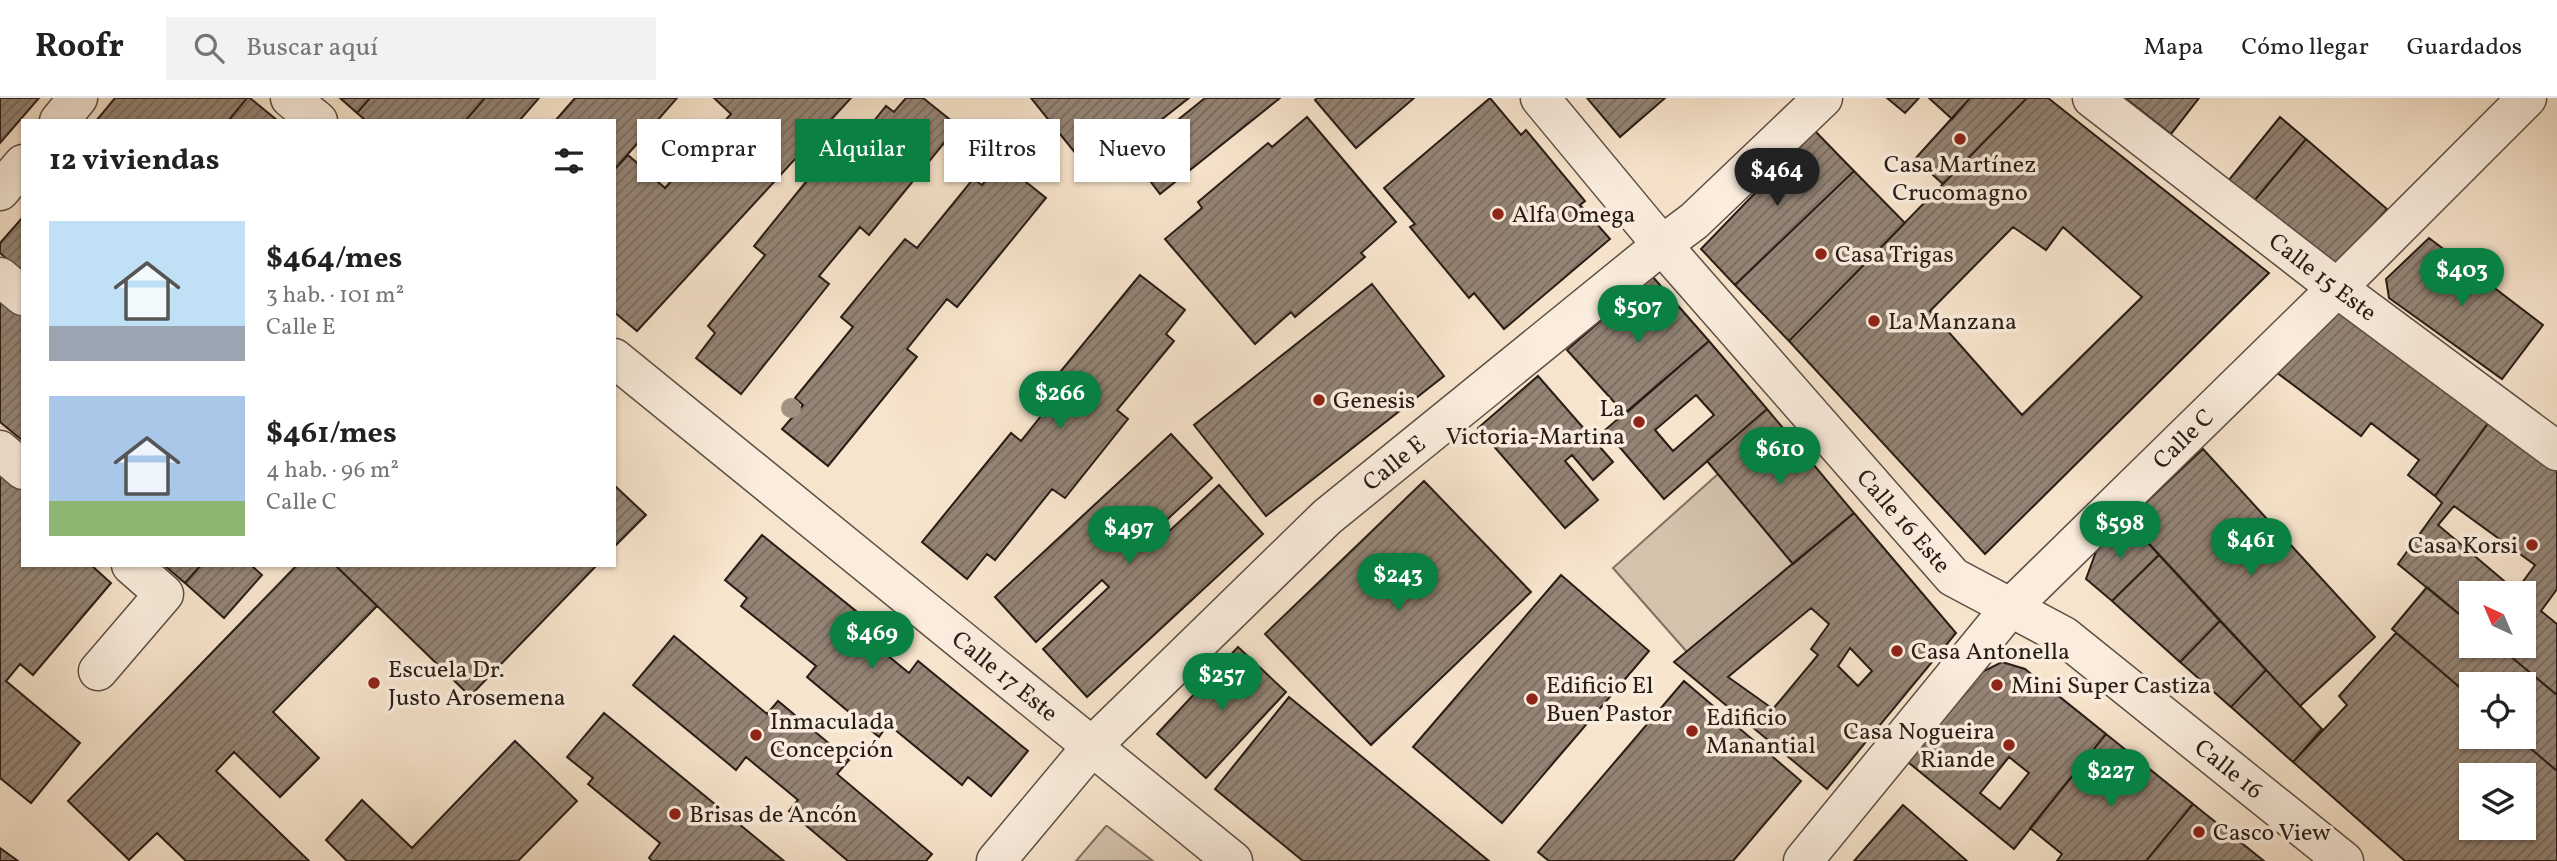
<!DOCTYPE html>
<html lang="es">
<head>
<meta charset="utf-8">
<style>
	body { margin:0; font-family:Vollkorn,serif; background:#f2f2f2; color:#222; height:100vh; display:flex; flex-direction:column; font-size:26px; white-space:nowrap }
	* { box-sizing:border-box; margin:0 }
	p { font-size:23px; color:#767676 }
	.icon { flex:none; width:38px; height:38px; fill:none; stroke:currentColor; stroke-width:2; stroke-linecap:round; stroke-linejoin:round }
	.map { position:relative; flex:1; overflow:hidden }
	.side { position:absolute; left:21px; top:21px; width:595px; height:448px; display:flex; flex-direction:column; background:#fff; border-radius:0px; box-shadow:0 2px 5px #0004 }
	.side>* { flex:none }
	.top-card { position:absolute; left:637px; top:21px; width:665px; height:63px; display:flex; gap:14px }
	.needle { width:46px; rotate:316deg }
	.controls { position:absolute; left:2459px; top:483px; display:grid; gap:14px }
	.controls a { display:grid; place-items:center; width:77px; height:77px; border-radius:0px; background:#fff; box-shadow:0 2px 5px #0004; font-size:35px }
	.price { position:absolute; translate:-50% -60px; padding:0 16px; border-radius:24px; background:#0b8043; color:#fff; font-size:23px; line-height:46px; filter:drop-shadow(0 2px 4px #0008) }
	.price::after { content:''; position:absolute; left:50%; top:42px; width:21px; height:16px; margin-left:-10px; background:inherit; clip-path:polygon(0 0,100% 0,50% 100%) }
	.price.on { background:#222; color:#fff }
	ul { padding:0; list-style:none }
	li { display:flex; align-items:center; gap:21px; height:175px; padding:0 28px }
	li span { display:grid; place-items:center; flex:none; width:196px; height:140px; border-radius:0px; color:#555 }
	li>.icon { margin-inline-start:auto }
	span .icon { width:84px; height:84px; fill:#fffc; stroke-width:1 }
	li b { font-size:30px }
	h2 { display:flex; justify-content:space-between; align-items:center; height:84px; padding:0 28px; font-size:30px }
	.chip { padding:0 24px; border-radius:0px; background:#fff; box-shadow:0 2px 5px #0004; font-size:24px; line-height:63px }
	.chip.on { background:#0b8043; color:#fff }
	header { display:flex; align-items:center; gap:42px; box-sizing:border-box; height:98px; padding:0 35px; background:#fff; border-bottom:2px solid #e0e0e0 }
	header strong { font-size:33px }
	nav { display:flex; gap:38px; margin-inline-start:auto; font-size:24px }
	.search { width:490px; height:63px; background:#f2f2f2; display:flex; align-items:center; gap:18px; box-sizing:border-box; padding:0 24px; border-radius:0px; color:#767676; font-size:26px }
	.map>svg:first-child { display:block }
</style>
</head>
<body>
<header>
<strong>Roofr</strong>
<div class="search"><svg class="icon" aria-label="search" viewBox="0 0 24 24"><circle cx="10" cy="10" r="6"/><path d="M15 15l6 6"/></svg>Buscar aquí</div>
<nav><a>Mapa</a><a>Cómo llegar</a><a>Guardados</a></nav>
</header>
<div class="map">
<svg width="2557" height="763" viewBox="0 0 2557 763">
	<defs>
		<pattern id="building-hatch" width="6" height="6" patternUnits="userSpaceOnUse" patternTransform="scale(1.75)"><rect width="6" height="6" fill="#948475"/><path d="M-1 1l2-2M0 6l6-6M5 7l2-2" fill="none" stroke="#796b5f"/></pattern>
	</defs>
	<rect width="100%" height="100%" fill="#f7e4cc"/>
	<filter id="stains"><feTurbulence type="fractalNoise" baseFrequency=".00286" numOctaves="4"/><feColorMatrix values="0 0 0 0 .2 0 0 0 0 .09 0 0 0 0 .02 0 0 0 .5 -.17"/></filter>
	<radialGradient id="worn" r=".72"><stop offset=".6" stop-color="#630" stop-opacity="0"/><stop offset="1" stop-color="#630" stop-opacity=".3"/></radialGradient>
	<!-- green -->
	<path fill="#d4c2ad" stroke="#7e7062" stroke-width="2" d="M1718,376l75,90 -106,88 -74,-84z
		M1106,728h1l46,35h-77z"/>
	<!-- building -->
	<path fill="url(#building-hatch)" stroke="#281d16" stroke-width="2" fill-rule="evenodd" d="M0,0h39l-39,45z
		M115,0h132l-19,23h-132z
		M247,0h3l28,23h-50z
		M340,0h30l-13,15z
		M370,0h115l-20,23h-99l-9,-8z
		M485,0h54l-20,23h-54z
		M575,0h102l-63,72v-49h-59z
		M714,0h137l-214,233 -23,-19v-142l14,-15 37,33 66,-74z
		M906,0h17l35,28 -89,109 -9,-8 -41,49 10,8 -88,110 -45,-36 19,-25 -7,-7 57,-71 -11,-9 64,-79 12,9 56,-70 8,6z
		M1031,0h158l-60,47 -4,-4 -36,29z
		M1205,0h75l-120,96 -28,-37z
		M1317,0h97l-58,50 -41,-48z
		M1490,0l31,37 5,-5 59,71 -5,4 30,34 -106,90 -30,-36 -5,5 -59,-71 5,-3 -31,-36z
		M1587,0h78l-45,39z
		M1887,0h32l-14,15z
		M1929,0h41l-18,21z
		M1970,0h57l-84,86 -28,-25z
		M2027,0h21l221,175 -284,281 -196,-213zM2013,129l33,23 17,-23 79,70 -120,118 -92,-104z
		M2125,0h74l-28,36z
		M1307,19l89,105 -35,31 4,4 -70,60 -4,-5 -36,32 -90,-105 37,-31 -4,-6 70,-59 4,4z
		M2280,19l26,22 -52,62 -26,-20z
		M1815,33l39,40 -119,114 -34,-36z
		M2306,41l81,70 -52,59 -81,-67z
		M1001,64l45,36 -89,109 -10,-8 -40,50 10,8 -89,109 -46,-37 21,-24 -8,-7 58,-71 -12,-10 64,-78 12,9 56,-69 9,6z
		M1854,73l51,52 -116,118 -54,-56z
		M23,119v56l-23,-20v-10z
		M2429,140l114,87 -41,54 -113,-81 -3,-19z
		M1140,177l45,35 -19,24 8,7 -57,69 11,9 -63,79 -13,-9 -57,71 -8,-6 -20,25 -45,-37 89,-109 10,8 40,-50 -10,-8z
		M1652,178l57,65 -84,73 -58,-64z
		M1372,186l72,92 -178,140 -72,-91z
		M0,199l23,19v125l-23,-19z
		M2337,204l155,116 -57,78 -27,-21 11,-15 -48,-37 -10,13 -85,-64z
		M1709,243l58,68 -103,90 -59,-69zM1696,297l18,20 -41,36 -18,-21z
		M1538,278l75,86 -20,18 -21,-25 -7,6 33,39 -33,28 -87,-100z
		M1767,311l87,104 -61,51 -86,-103z
		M2492,320l65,48v123l-16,22 16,13v71l-59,-49h26v-53h-53v31l-73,-60 44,-61 -7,-7zM2454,408l81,59 -19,26 -78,-66z
		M1171,336l41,44 -67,62 7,7 67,-62 44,49 -176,163 -44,-48 66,-62 -7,-7 -66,62 -41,-45z
		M2203,351l172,188 -75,69 -173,-186z
		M0,365l23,19v83h68l20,18 -78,92 -13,-11 -14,17 74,62 -49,60 -31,-25z
		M1424,383l107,111 -160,153 -106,-111z
		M614,387l32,30 -32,32z
		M1854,415l102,120 -129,156 -153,-127zM1811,510l18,16 -18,25 7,6 -45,54 -45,-32zM1850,550l22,23 -14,15 -20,-20z
		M2127,422l32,35 -47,46 -26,-22 11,-30z
		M762,437l105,85 -9,11 51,42 9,-12 110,90 -37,45 -23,-19 -6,8 -74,-61 -9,13 -72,-60 9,-11 -75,-60 6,-8 -22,-18z
		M2159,457l61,66 -40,41 -68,-61z
		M164,467h37l-16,18z
		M201,467h50l11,10 -38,43 -39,-35z
		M297,467h38l42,41 -104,106 46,46 -39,39 -46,-45 -18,19 93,90h-123l-29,-28 -28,27 -61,-59z
		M335,467h262l-127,131z
		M1561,477l88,76 -147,172 -89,-76z
		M2427,489l44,37v22h27l59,49v76l-40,-34h7v-53h-53v13l-79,-68z
		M2220,523l46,49 -35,37 -51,-45z
		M2396,535l75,64v40h46l40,34v90h-152l-112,-99 54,-57 -8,-9zM2471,677h53v53h-53z
		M674,538l93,78 11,-13 71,59 -12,14 95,80 -6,7h-78l-59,-50 9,-11 -52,-43 -10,13 -103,-85z
		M1238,549l48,45 -80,86 -49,-44z
		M2002,564l23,7 81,65 -92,115 -106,-87 72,-89zM2009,659l20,16 -29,36 -20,-16z
		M2266,572l56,59 -29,33 -62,-55z
		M1684,583l117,100 -68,80h-184l-11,-9z
		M1289,599l200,164h-186l-88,-72z
		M604,615l180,148h-132l-3,-3 11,-15 -72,-59 5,-6 -26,-21z
		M2106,636l87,70 -47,57h-89l5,-7 -32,-26z
		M515,643l62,60 -59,60h-171l-21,-21 36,-40 50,48z
		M2193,706l71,57h-118z
		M1903,707l64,56h-113z
		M0,750l18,13h-18z"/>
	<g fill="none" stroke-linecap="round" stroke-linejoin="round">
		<defs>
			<g id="minor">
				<path d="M290,0l28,23"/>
				<path id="s1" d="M1540,0l122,147 291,332 111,59 280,225"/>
				<path id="s2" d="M2092,0l245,190 220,163"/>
				<path d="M59,23l19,-23"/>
				<path d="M0,93l23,-27"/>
				<path d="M0,179l23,19"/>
				<path id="s3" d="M614,260l619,503"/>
				<path d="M0,352l23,20"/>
				<path d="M98,573l66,-77 -33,-29"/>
				<path id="s4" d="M996,763l97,-116 234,-228 335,-272 32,-24 129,-123"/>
				<path id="s5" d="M1803,763l207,-253 327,-320 190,-190"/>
			</g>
		</defs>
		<!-- minor casing -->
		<use href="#minor" stroke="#5c4f44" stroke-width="41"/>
		<!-- minor -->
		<use href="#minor" stroke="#faedde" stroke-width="38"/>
	</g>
	<!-- trees -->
	<circle fill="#a29281" cx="791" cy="310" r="10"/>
	<!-- markers -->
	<g fill="#8f2418" stroke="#faedde" stroke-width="2.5">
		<circle cx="1960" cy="41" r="7"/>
		<circle cx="1498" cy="116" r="7"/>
		<circle cx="1821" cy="156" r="7"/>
		<circle cx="1874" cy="223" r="7"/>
		<circle cx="1319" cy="302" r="7"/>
		<circle cx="1639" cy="324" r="7"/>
		<circle cx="2532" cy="447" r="7"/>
		<circle cx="1897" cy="553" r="7"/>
		<circle cx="374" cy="585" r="7"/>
		<circle cx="1997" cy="587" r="7"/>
		<circle cx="1532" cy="601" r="7"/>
		<circle cx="1692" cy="633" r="7"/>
		<circle cx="756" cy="637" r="7"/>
		<circle cx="2009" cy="647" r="7"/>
		<circle cx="675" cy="716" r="7"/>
		<circle cx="2199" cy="734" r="7"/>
	</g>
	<g text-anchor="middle" stroke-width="7" stroke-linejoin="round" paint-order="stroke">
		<!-- poi labels -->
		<g font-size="24" fill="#281d16" stroke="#faedde" text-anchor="start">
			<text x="1960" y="74" text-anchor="middle">Casa Martínez<tspan x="1960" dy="28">Crucomagno</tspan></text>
			<text x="1512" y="124">Alfa Omega</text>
			<text x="1835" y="164">Casa Trigas</text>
			<text x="1888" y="231">La Manzana</text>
			<text x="1333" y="310">Genesis</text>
			<text x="1625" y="318" text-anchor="end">La<tspan x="1625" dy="28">Victoria-Martina</tspan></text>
			<text x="2518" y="455" text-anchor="end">Casa Korsi</text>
			<text x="1911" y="561">Casa Antonella</text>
			<text x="388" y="579">Escuela Dr.<tspan x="388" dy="28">Justo Arosemena</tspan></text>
			<text x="1546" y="595">Edificio El<tspan x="1546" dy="28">Buen Pastor</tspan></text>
			<text x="2011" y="595">Mini Super Castiza</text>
			<text x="1706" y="627">Edificio<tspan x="1706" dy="28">Manantial</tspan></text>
			<text x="770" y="631">Inmaculada<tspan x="770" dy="28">Concepción</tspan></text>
			<text x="1995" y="641" text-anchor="end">Casa Nogueira<tspan x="1995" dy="28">Riande</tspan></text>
			<text x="689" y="724">Brisas de Ancón</text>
			<text x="2213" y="742">Casco View</text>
		</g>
		<!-- street labels -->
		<g font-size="24" fill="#281d16" stroke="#faedde">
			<text dy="8" stroke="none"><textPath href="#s2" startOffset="292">Calle 15 Este</textPath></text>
			<text dy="8" stroke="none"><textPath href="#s5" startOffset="569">Calle C</textPath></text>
			<text dy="8" stroke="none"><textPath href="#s4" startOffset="564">Calle E</textPath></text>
			<text dy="8" stroke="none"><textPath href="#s1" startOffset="558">Calle 16 Este</textPath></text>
			<text dy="8" stroke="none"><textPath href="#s3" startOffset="504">Calle 17 Este</textPath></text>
			<text dy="8" stroke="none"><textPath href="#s1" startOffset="970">Calle 16</textPath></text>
		</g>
	</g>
	<rect width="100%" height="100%" filter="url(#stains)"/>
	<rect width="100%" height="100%" fill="url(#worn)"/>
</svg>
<div class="controls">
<a><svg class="needle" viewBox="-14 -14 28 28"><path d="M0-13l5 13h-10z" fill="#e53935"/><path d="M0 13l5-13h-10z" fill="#767676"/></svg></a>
<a><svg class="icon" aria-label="locate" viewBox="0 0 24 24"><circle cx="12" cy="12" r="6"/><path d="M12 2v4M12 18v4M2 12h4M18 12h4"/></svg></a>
<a><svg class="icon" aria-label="layers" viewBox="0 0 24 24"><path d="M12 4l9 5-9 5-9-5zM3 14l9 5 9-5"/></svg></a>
</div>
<b class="price on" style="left:1777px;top:110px">$464</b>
<b class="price" style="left:2462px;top:210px">$403</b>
<b class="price" style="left:1638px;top:247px">$507</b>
<b class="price" style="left:1060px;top:333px">$266</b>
<b class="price" style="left:1780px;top:389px">$610</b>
<b class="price" style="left:2120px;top:463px">$598</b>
<b class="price" style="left:1129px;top:468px">$497</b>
<b class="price" style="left:2251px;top:480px">$461</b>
<b class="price" style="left:1398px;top:515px">$243</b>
<b class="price" style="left:872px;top:573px">$469</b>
<b class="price" style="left:1222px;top:615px">$257</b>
<b class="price" style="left:2111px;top:711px">$227</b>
<div class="top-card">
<a class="chip">Comprar</a>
<a class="chip on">Alquilar</a>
<a class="chip">Filtros</a>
<a class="chip">Nuevo</a>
</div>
<section class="side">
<h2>12 viviendas<svg class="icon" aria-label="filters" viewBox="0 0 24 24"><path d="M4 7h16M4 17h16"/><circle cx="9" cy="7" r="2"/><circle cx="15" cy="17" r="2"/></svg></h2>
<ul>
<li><span style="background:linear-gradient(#bfe0f5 75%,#9aa5b1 0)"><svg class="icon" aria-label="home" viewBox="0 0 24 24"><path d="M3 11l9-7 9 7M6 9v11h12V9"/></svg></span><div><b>$464/mes</b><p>3 hab. · 101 m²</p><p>Calle E</p></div></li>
<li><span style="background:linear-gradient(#a9c7e8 75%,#8fb573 0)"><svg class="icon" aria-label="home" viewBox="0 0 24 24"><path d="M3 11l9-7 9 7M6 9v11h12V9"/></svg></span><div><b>$461/mes</b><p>4 hab. · 96 m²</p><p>Calle C</p></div></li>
</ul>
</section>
</div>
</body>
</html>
